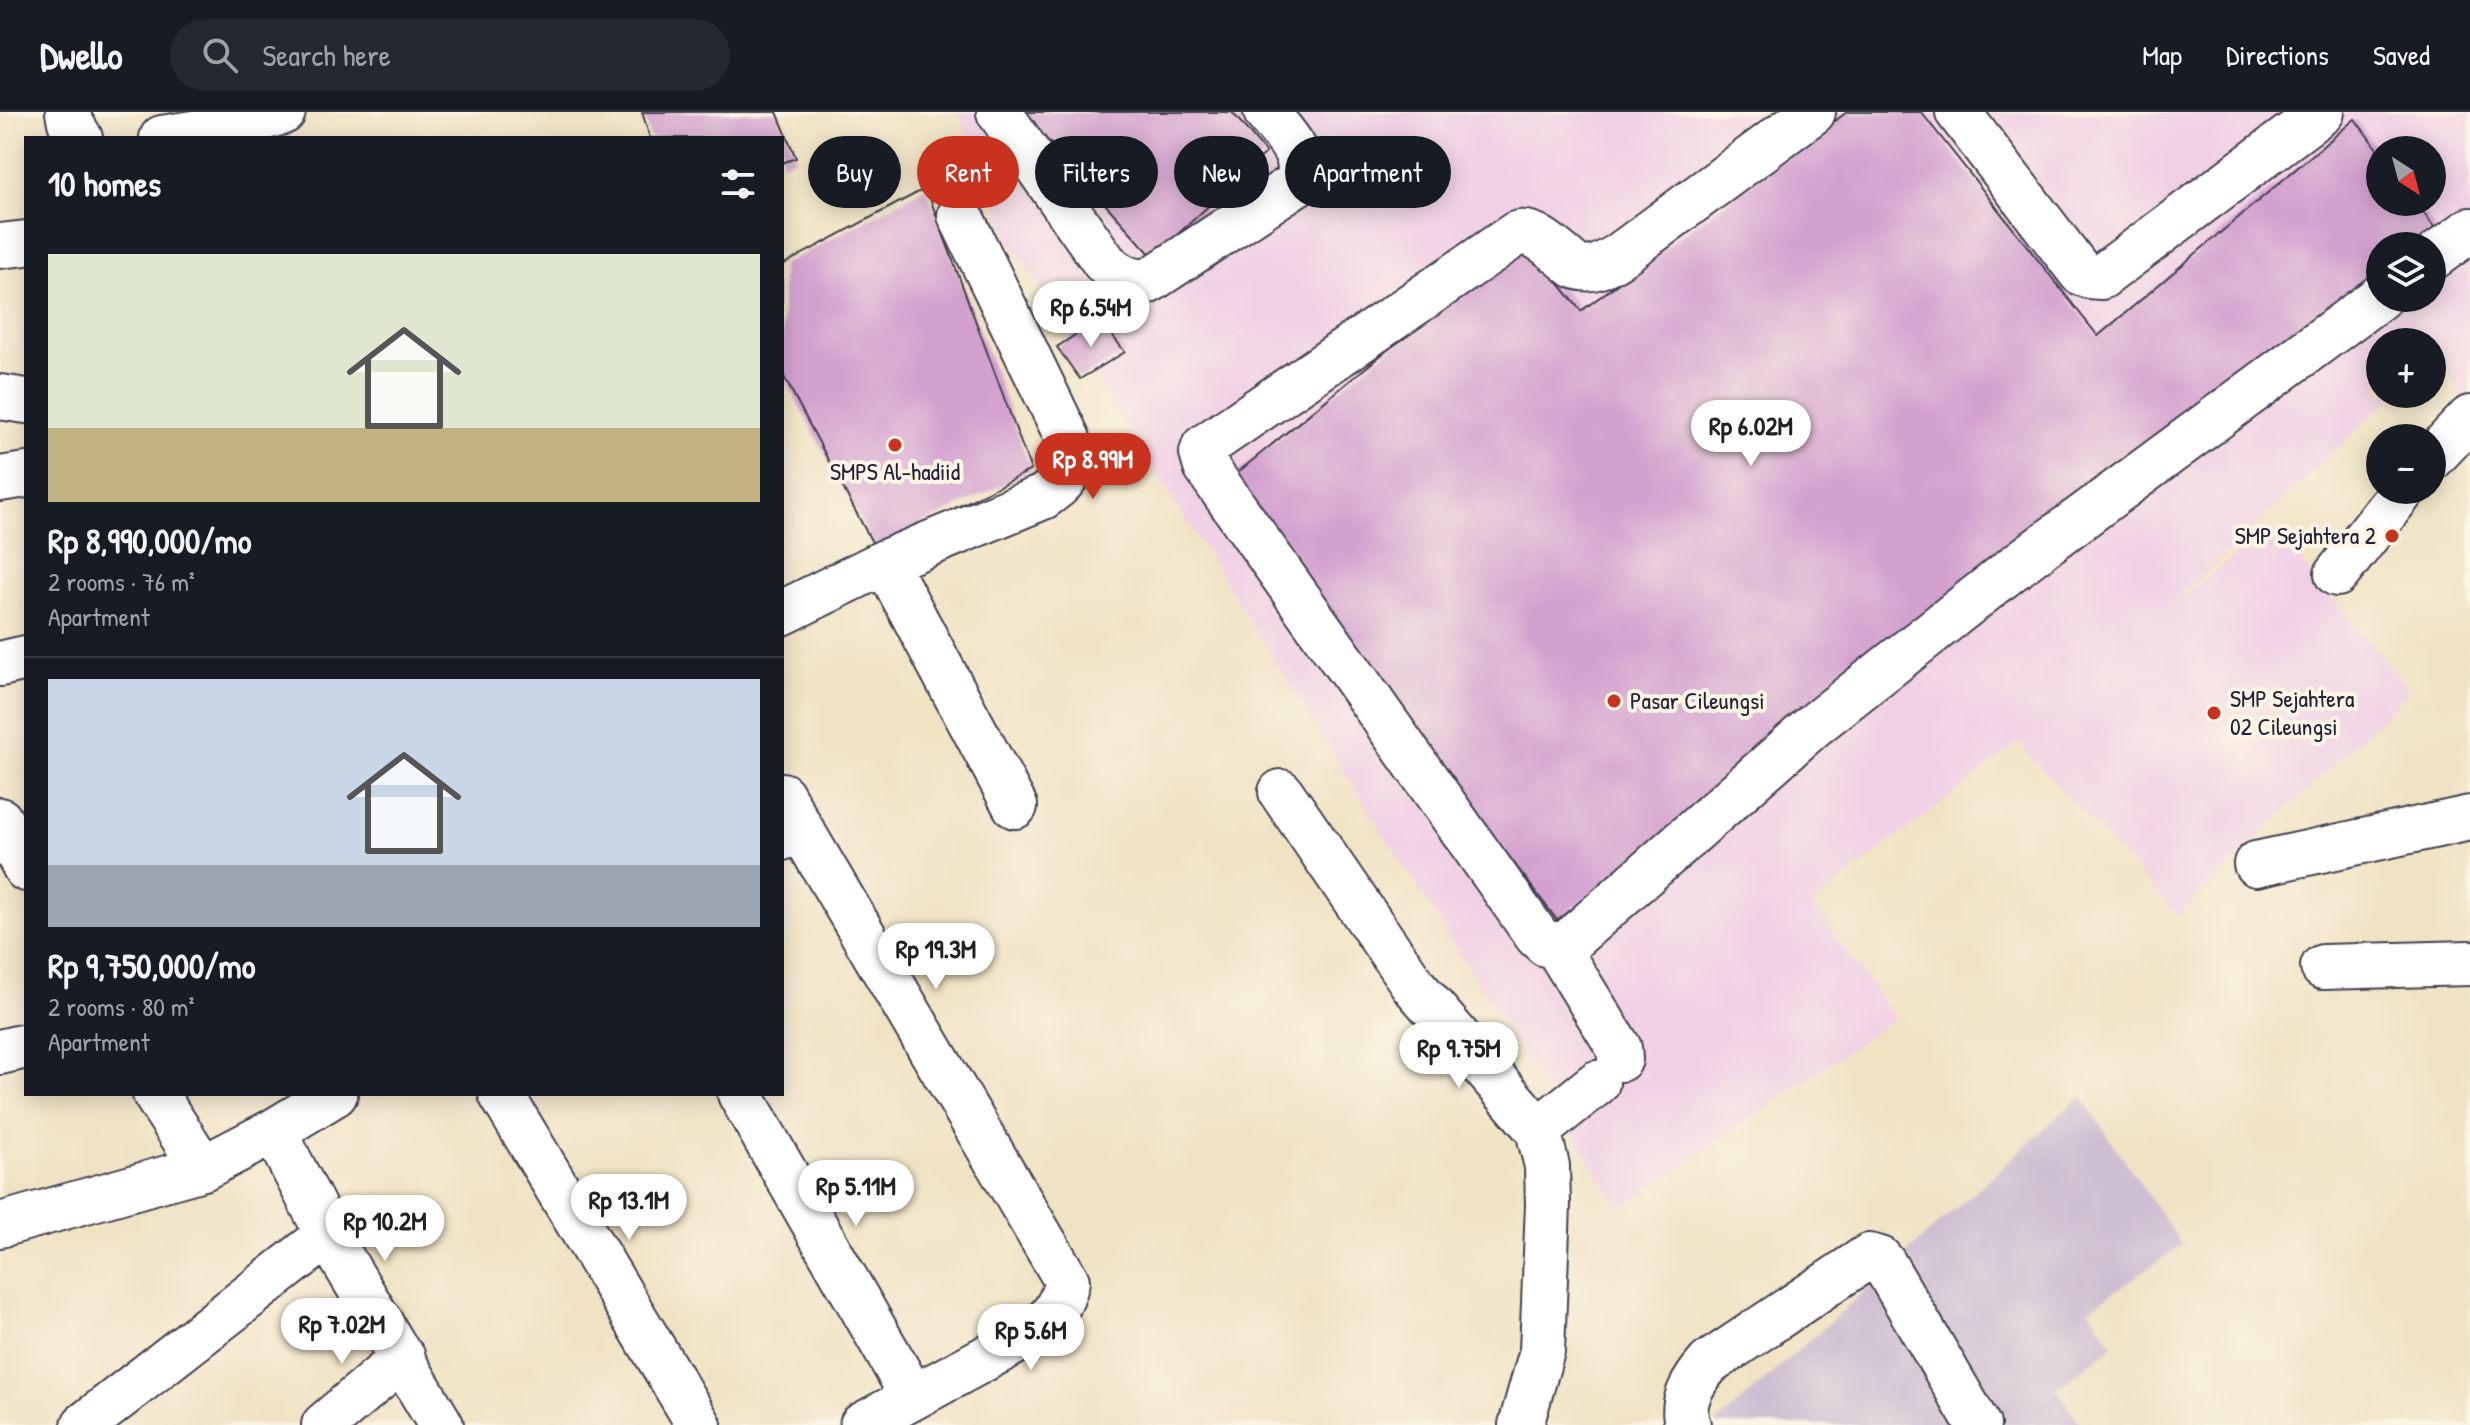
<!DOCTYPE html>
<html lang="en">
<head>
<meta charset="utf-8">
<style>
	body { margin:0; font-family:"Patrick Hand",sans-serif; background:#242831; color:#f1f3f6; height:100vh; display:flex; flex-direction:column; font-size:30px; white-space:nowrap }
	* { box-sizing:border-box; margin:0 }
	p { font-size:26px; color:#9ea1a6 }
	.icon { flex:none; width:44px; height:44px; fill:none; stroke:currentColor; stroke-width:2; stroke-linecap:round; stroke-linejoin:round }
	.map { position:relative; flex:1; overflow:hidden }
	.details { position:absolute; left:24px; top:24px; width:760px; height:960px; display:flex; flex-direction:column; background:#171b24; border-radius:0px; box-shadow:0 4px 20px #0003 }
	.details>* { flex:none }
	.hud { position:absolute; left:808px; top:24px; width:760px; height:72px; display:flex; gap:16px }
	.needle { width:52px; rotate:144deg }
	.controls { position:absolute; left:2366px; top:24px; display:grid; gap:16px }
	.controls a { display:grid; place-items:center; width:80px; height:80px; border-radius:50%; background:#171b24; box-shadow:0 4px 20px #0003; font-size:40px }
	.price { position:absolute; translate:-50% -68px; padding:0 18px; border-radius:28px; background:#fff; color:#222; font-size:26px; line-height:52px; filter:drop-shadow(0 2px 4px #0008) }
	.price::after { content:''; position:absolute; left:50%; top:48px; width:24px; height:18px; margin-left:-12px; background:inherit; clip-path:polygon(0 0,100% 0,50% 100%) }
	.price.on { background:#c8321e; color:#fff }
	ul { padding:0; list-style:none }
	li { display:grid; align-content:center; gap:16px; height:424px; padding:0 24px }
	li+li { border-top:2px solid #363941 }
	li span { display:grid; place-items:center; height:248px; border-radius:0px; color:#555 }
	li>.icon { margin-inline-start:auto }
	span .icon { width:144px; height:144px; fill:#fffc; stroke-width:1 }
	li b { font-size:34px }
	h2 { display:flex; justify-content:space-between; align-items:center; height:96px; padding:0 24px; font-size:34px }
	.pill { padding:0 28px; border-radius:36px; background:#171b24; box-shadow:0 4px 20px #0003; font-size:28px; line-height:72px }
	.pill.on { background:#c8321e; color:#fff }
	header { display:flex; align-items:center; gap:48px; box-sizing:border-box; height:112px; padding:0 40px; background:#171b24; border-bottom:2px solid #363941 }
	header strong { font-size:38px }
	nav { display:flex; gap:44px; margin-inline-start:auto; font-size:28px }
	.search { width:560px; height:72px; background:#242831; display:flex; align-items:center; gap:20px; box-sizing:border-box; padding:0 28px; border-radius:44px; color:#9ea1a6; font-size:30px }
	.map>svg:first-child { display:block }
</style>
</head>
<body>
<header>
<strong>Dwello</strong>
<div class="search"><svg class="icon" aria-label="search" viewBox="0 0 24 24"><circle cx="10" cy="10" r="6"/><path d="M15 15l6 6"/></svg>Search here</div>
<nav><a>Map</a><a>Directions</a><a>Saved</a></nav>
</header>
<div class="map">
<svg width="2470" height="1313" viewBox="0 0 2470 1313">
	<rect width="100%" height="100%" fill="#fcf5e5"/>
	<filter id="ink" filterUnits="userSpaceOnUse"><feTurbulence type="fractalNoise" baseFrequency=".0125" numOctaves="2"/><feDisplacementMap in="SourceGraphic" scale="16" xChannelSelector="R" yChannelSelector="G"/><feConvolveMatrix kernelMatrix="1 2 1 2 8 2 1 2 1" color-interpolation-filters="sRGB"/></filter>
	<filter id="wash" filterUnits="userSpaceOnUse"><feTurbulence type="fractalNoise" baseFrequency=".006" numOctaves="4" result="noise"/><feDisplacementMap in="SourceGraphic" scale="32" xChannelSelector="R" yChannelSelector="G"/><feGaussianBlur stdDeviation="1.8" result="paint"/><feColorMatrix in="noise" values="0 0 0 0 0 0 0 0 0 0 0 0 0 0 0 0 0 1.4 0 .05"/><feComposite in="paint" operator="in"/></filter>
	<g filter="url(#wash)">
		<rect width="100%" height="100%" fill="#f0e3c4"/>
		<!-- built -->
		<path fill="#f0d0e5" fill-rule="evenodd" d="M958,0h1512v293l-34,-48 -4,3v-18h-52v52h15l-240,226 116,-93 139,163 -232,226 -160,-173 -206,161 83,114 -275,191 -610,-968zM2380,38h52v52h-52zM2380,134h52v52h-52z"/>
		<!-- industrial -->
		<path fill="#cebed2" d="M2081,984l101,149 -93,64 24,37 -57,43 26,36h-367z"/>
		<g id="blocks">
			<!-- building -->
			<path fill="#d3a1cf" d="M642,0h135l19,46 -14,5v-25h-132z
				M1022,0h210l34,41 -113,104z
				M1847,0h74l177,224 257,-217 25,34v49h36l20,28 -21,16h-35v28l-823,646 -331,-438 297,-243 58,72z
				M926,76l105,282 -156,78 -93,-175v-108z
				M1099,207l26,33 -45,27 -23,-32z"/>
		</g>
	</g>
	<g filter="url(#ink)">
		<use href="#blocks" fill-opacity="0" stroke="#413f50" stroke-width="2"/>
		<g fill="none" stroke-linecap="round" stroke-linejoin="round">
			<defs>
				<path id="minor" d="M68,0l2,10 10,16
					M999,0l106,151c13,12 26,20 44,18l150,-99c7,-30 -16,-48 -33,-70
					M1813,0l-193,143c-15,9 -28,18 -45,11 -15,-11 -40,-39 -59,-32l-312,213 -2,6 4,14 331,469 9,8h19l8,-6 240,-212 203,-160 364,-269
					M1958,0l123,161 8,3 12,1 221,-165
					M162,26l74,-12 47,-14
					M0,134l26,-3
					M2432,146l38,-28
					M0,285l26,4
					M2432,346l38,-40
					M0,367l26,-4
					M885,450l130,244
					M2337,462l66,-84
					M782,501l103,-51 158,-65c27,-19 31,-25 25,-58l-108,-224
					M0,552l26,-6
					M1281,680l133,194 124,144 9,36 1,39 -6,146 -21,74
					M782,683l19,34
					M0,708l26,49
					M782,726l19,-9 266,452c-5,23 -14,36 -33,51l-172,93
					M2256,752l214,-46
					M1556,834l63,102 1,11
					M2323,855l147,-4
					M0,940l26,-6
					M155,982l48,74
					M501,982l198,331
					M740,982l173,303
					M1538,1018l59,-47
					M274,1019l54,104 113,190
					M0,1113l203,-57 71,-37 61,-37
					M84,1313l244,-190
					M324,1313l79,-67
					M1688,1313c-9,-23 6,-45 21,-62l160,-107 11,3 4,5 94,161"/>
			</defs>
			<!-- minor casing -->
			<use href="#minor" stroke="#413f50" stroke-width="48"/>
			<!-- minor -->
			<use href="#minor" stroke="#fff" stroke-width="44"/>
		</g>
	</g>
	<!-- markers -->
	<g fill="#c8321e" stroke="#fcf5e5" stroke-width="3">
		<circle cx="895" cy="333" r="8"/>
		<circle cx="2392" cy="424" r="8"/>
		<circle cx="1614" cy="589" r="8"/>
		<circle cx="2214" cy="601" r="8"/>
	</g>
	<g text-anchor="middle" stroke-width="8" stroke-linejoin="round" paint-order="stroke">
		<!-- poi labels -->
		<g font-size="24" fill="#22223b" stroke="#fcf5e5" text-anchor="start">
			<text x="895" y="368" text-anchor="middle">SMPS Al-hadiid</text>
			<text x="2376" y="432" text-anchor="end">SMP Sejahtera 2</text>
			<text x="2230" y="595">SMP Sejahtera<tspan x="2230" dy="28">02 Cileungsi</tspan></text>
			<text x="1630" y="597">Pasar Cileungsi</text>
		</g>
	</g>
</svg>
<div class="controls">
<a><svg class="needle" viewBox="-14 -14 28 28"><path d="M0-13l5 13h-10z" fill="#e53935"/><path d="M0 13l5-13h-10z" fill="#9ea1a6"/></svg></a>
<a><svg class="icon" aria-label="layers" viewBox="0 0 24 24"><path d="M12 4l9 5-9 5-9-5zM3 14l9 5 9-5"/></svg></a>
<a>+</a>
<a>−</a>
</div>
<b class="price" style="left:1091px;top:237px">Rp 6.54M</b>
<b class="price" style="left:1751px;top:356px">Rp 6.02M</b>
<b class="price on" style="left:1093px;top:389px">Rp 8.99M</b>
<b class="price" style="left:936px;top:879px">Rp 19.3M</b>
<b class="price" style="left:1459px;top:978px">Rp 9.75M</b>
<b class="price" style="left:856px;top:1116px">Rp 5.11M</b>
<b class="price" style="left:629px;top:1130px">Rp 13.1M</b>
<b class="price" style="left:385px;top:1151px">Rp 10.2M</b>
<b class="price" style="left:342px;top:1254px">Rp 7.02M</b>
<b class="price" style="left:1031px;top:1260px">Rp 5.6M</b>
<div class="hud">
<a class="pill">Buy</a>
<a class="pill on">Rent</a>
<a class="pill">Filters</a>
<a class="pill">New</a>
<a class="pill">Apartment</a>
</div>
<section class="details">
<h2>10 homes<svg class="icon" aria-label="filters" viewBox="0 0 24 24"><path d="M4 7h16M4 17h16"/><circle cx="9" cy="7" r="2"/><circle cx="15" cy="17" r="2"/></svg></h2>
<ul>
<li><span style="background:linear-gradient(#dfe7d0 70%,#c2b280 0)"><svg class="icon" aria-label="home" viewBox="0 0 24 24"><path d="M3 11l9-7 9 7M6 9v11h12V9"/></svg></span><div><b>Rp 8,990,000/mo</b><p>2 rooms · 76 m²</p><p>Apartment</p></div></li>
<li><span style="background:linear-gradient(#c9d6e8 75%,#9aa5b1 0)"><svg class="icon" aria-label="home" viewBox="0 0 24 24"><path d="M3 11l9-7 9 7M6 9v11h12V9"/></svg></span><div><b>Rp 9,750,000/mo</b><p>2 rooms · 80 m²</p><p>Apartment</p></div></li>
</ul>
</section>
</div>
</body>
</html>
